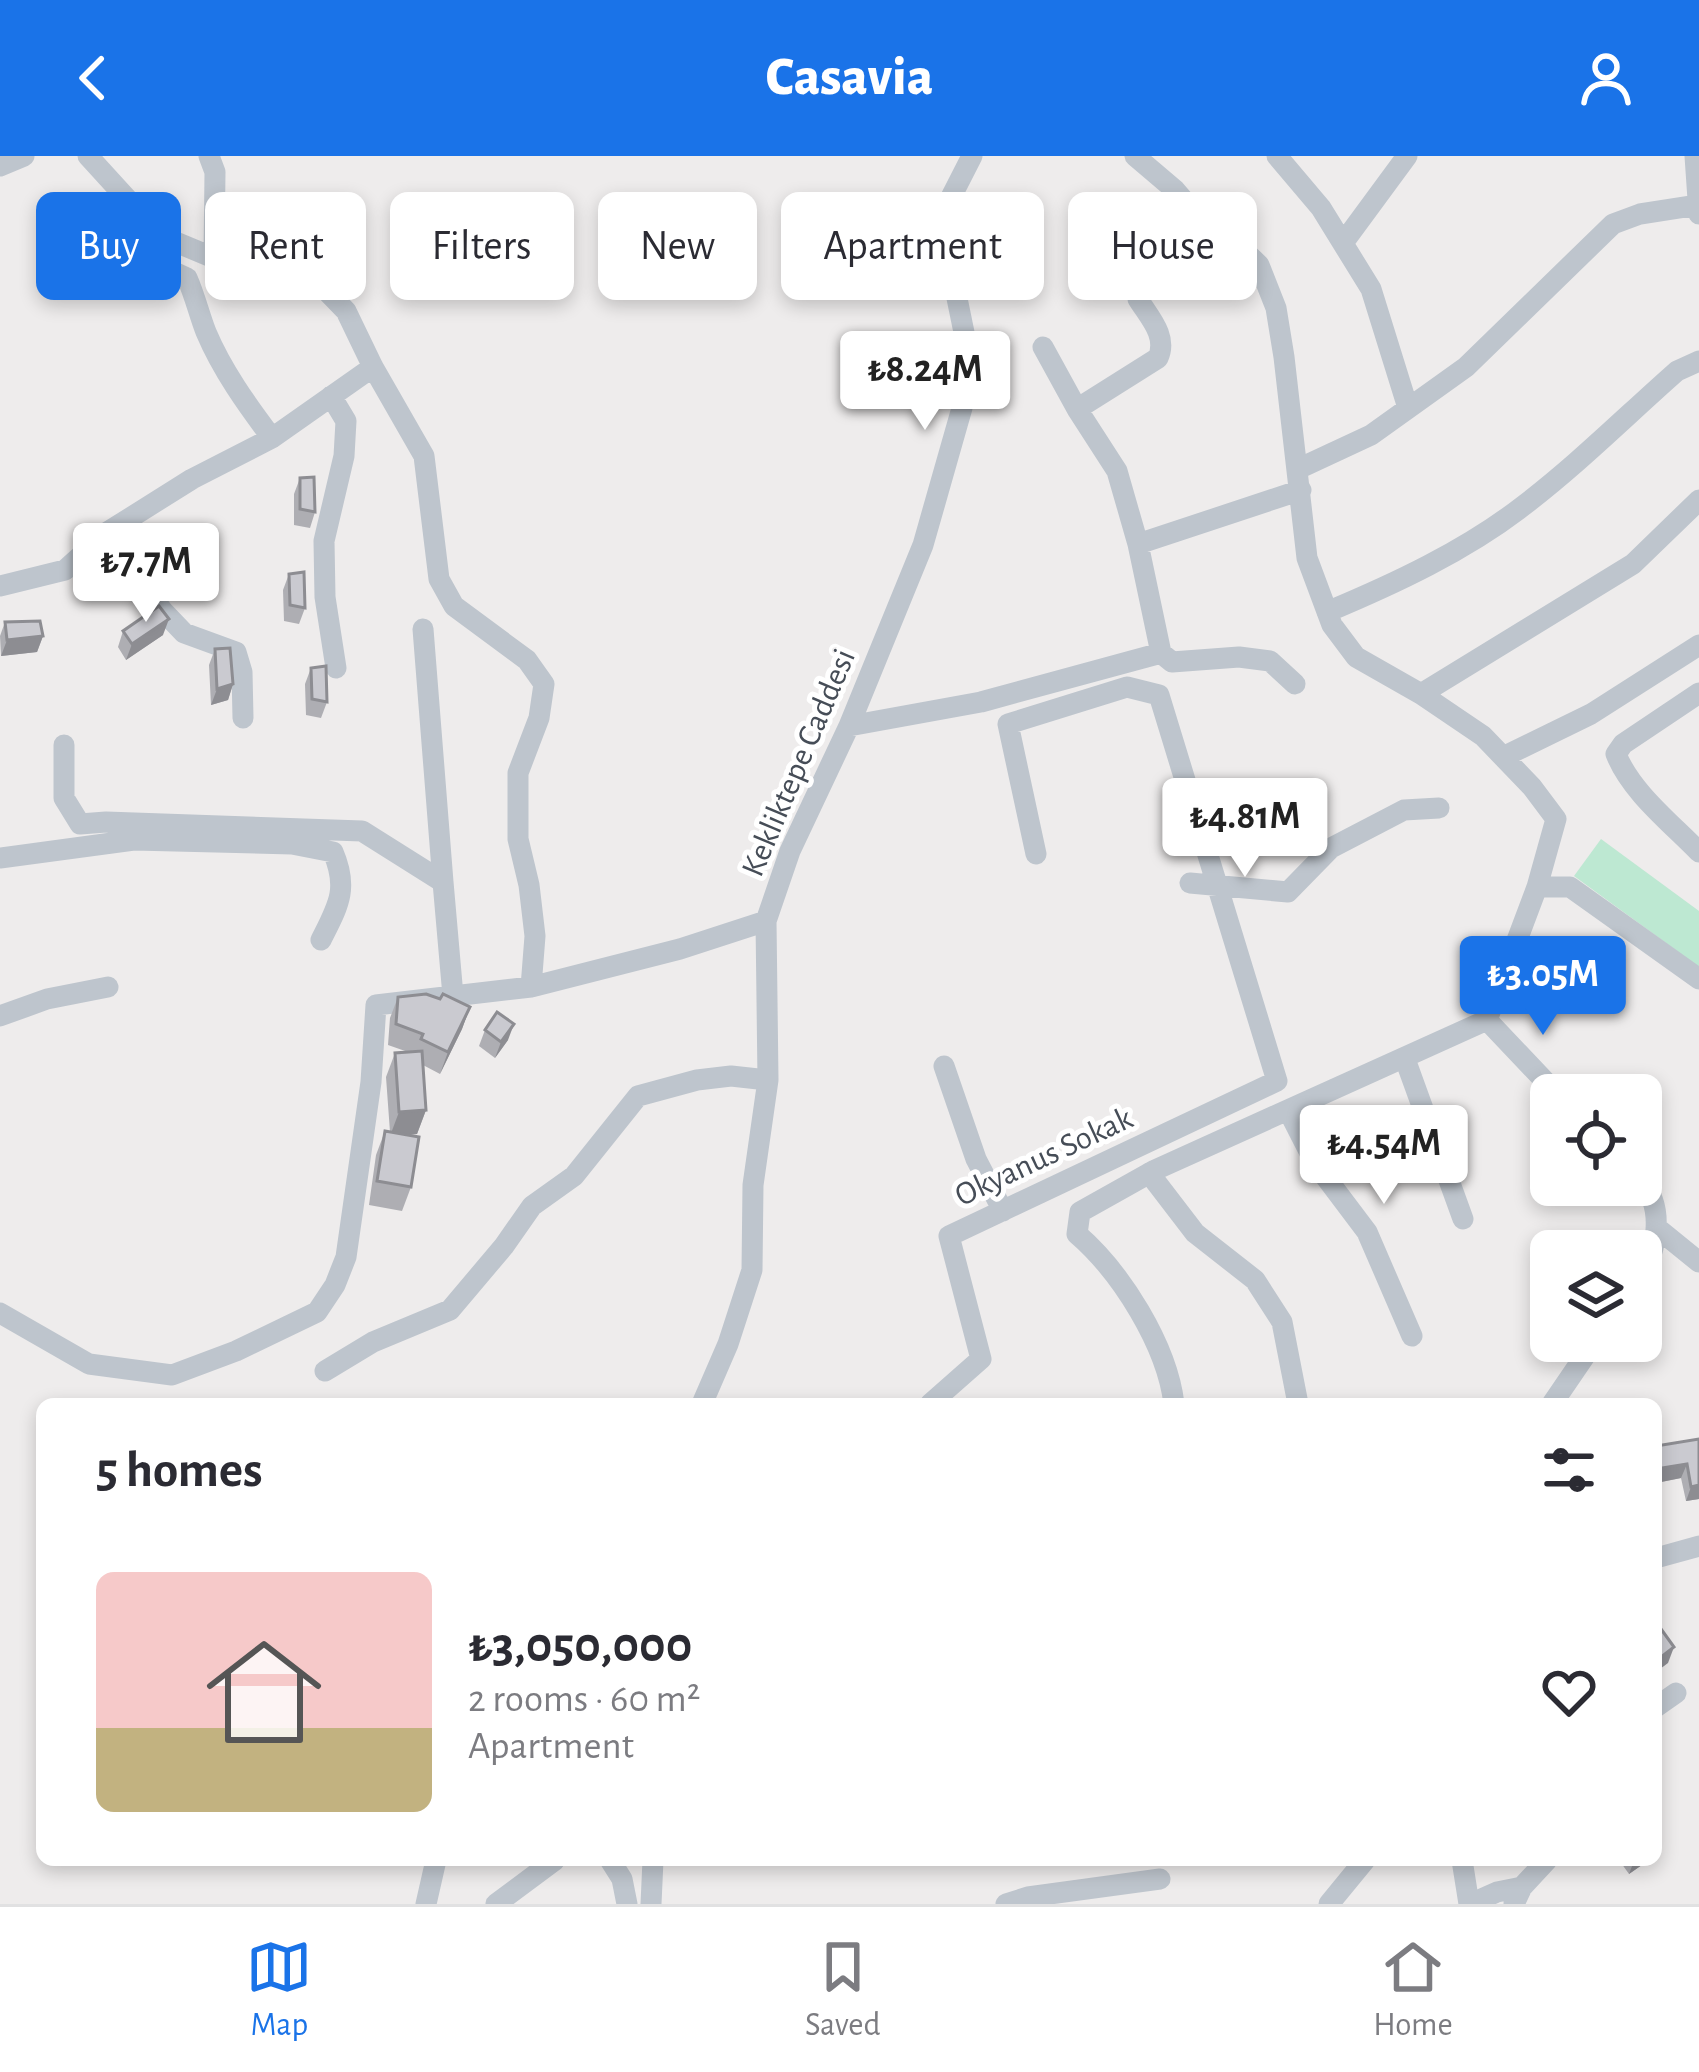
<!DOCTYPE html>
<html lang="en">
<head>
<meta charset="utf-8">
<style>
	body { margin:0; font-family:"Alegreya Sans",sans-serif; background:#f2f2f3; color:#2b2b33; height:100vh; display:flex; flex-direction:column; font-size:45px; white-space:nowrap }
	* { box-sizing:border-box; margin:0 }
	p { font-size:39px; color:#7c7c81 }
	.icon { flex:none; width:66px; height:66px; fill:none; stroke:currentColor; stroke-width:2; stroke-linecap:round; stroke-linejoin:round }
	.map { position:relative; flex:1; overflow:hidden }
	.sheet { position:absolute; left:36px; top:1242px; width:1626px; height:468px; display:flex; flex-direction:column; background:#fff; border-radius:18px; box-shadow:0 6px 18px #0003 }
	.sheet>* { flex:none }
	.guide { position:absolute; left:36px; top:36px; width:1629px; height:108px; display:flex; gap:24px }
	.buttons { position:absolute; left:1530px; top:918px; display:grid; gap:24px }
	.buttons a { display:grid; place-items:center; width:132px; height:132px; border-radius:18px; background:#fff; box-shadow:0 6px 18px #0003; font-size:60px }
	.price { position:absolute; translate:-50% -102px; padding:0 27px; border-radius:12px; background:#fff; color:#222; font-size:39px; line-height:78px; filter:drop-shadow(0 3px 6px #0008) }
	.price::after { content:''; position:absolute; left:50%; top:72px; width:36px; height:27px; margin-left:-18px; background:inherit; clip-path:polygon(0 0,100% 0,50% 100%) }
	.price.active { background:#1a73e8; color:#fff }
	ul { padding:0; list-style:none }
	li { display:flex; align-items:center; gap:36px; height:300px; padding:0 60px }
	li span { display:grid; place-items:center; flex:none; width:336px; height:240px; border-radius:18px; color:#555 }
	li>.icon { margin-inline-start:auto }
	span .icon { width:144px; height:144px; fill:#fffc; stroke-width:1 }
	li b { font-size:51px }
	h2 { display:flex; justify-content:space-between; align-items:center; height:144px; padding:0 60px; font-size:51px }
	.tag { padding:0 42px; border-radius:18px; background:#fff; box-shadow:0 6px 18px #0003; font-size:42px; line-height:108px }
	.tag.active { background:#1a73e8; color:#fff }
	header { display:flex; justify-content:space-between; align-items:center; height:156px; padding:0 60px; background:#1a73e8; color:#fff; font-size:54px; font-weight:800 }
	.tabs { display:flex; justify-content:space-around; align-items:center; height:168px; border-top:3px solid #e1e1e2; background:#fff; font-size:33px; color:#7c7c81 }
	.tabs a { display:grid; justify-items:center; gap:6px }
	.tabs .active { color:#1a73e8 }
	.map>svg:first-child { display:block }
</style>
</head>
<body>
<header><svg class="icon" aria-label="back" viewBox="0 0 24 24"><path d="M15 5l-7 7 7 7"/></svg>Casavia<svg class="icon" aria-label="person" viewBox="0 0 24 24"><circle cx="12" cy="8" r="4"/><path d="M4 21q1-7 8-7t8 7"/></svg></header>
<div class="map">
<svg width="1699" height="1748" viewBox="0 0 1699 1748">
	<rect width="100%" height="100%" fill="#eeecec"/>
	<!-- pitch -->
	<path fill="#bde8d2" d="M1601,683l98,72v56l-125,-91z"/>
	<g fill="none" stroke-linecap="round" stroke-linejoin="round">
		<!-- minor -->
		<path stroke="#bec5cd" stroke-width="21" d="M88,0l73,80 53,22 60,6 40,14 32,33 27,56 51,89 15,123 15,27 73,54 17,24 -5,34 -21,55v66l11,46 6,51 -4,51
			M209,0l6,16 -1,86
			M1135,0l40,34 24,28 30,18 30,29 17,43 8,49 23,201 25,67 24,32 65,37 62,42 49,51 24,32 -19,68
			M1277,0l44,52 50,81 37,119
			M1695,0l4,58
			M0,10l24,-10
			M1343,87l64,-87
			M137,99l50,23c8,18 12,36 19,54 16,38 41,73 66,106
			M331,240l15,25 -2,35 -20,85 1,56 11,71
			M1077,253l81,-51c10,-22 -9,-41 -20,-59
			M1298,313l73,-34 95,-68 147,-143 27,-10 58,-9
			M106,377l56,77 22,23 52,19 6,20 1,46
			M1138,388l163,-54
			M0,430l65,-16 41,-37 86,-54 80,-41 101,-71
			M1327,456c67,-28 138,-61 196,-106 54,-41 103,-90 154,-135l22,-10
			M423,473l20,253
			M1161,497l11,9 67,-5 31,4 25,23
			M1699,537l-76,51 -7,10c15,38 55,69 83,98
			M1421,538l212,-130 66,-64
			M849,570l132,-24 180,-49 -23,-109 -21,-73 -40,-62 -34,-62
			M64,589v53l16,26 26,-2 256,9 81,51 10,114
			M1503,601l88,-43 108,-69
			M0,702l134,-18 158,4 41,8c16,37 5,54 -12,88
			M1190,727l98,9 43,-44 73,-38 35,-2
			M0,860l47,-17 61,-12
			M1487,864l71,75
			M1405,903l58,160
			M944,910l32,93 27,52
			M1289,956l26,51 52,69 45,104
			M1149,1017l46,60 60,47 27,42 16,82
			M1641,1025c25,27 15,69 0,99
			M1657,1072l42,34
			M0,1157l89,51 83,11 64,-24 81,-39 18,-27 11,-28 25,-175 5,-77 155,-18 149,-38 86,-28
			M325,1215l48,-29 77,-32 54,-64 28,-40 42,-30 64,-80 59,-16 34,-4 37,4
			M702,1248l26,-60 24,-74 1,-85 15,-105 -2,-159 24,-70 59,-125 74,-181 39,-137 5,-61 -16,-78 -6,-60 27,-53
			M930,1248l51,-45 -32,-123 328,-155 -118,-386 -32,-8 -119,37 28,130
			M1174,1248c-7,-59 -53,-132 -97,-170l3,-22 75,-42 332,-150 50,-133h33l129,92
			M1552,1248l43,-63
			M1656,1402l43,-12
			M1656,1551l20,-14
			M610,1704l12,19 5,25
			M1462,1704l7,44
			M426,1748l10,-44
			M496,1748l59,-44
			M651,1748l2,-44
			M1006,1748l22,-7 132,-18
			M1329,1748l36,-44
			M1470,1748l27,-12 25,-5
			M1514,1748l8,-17 25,-27"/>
	</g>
	<!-- wall -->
	<path fill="#aeaeb3" d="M300,322l15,34 -5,16 -16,-3v-31z
		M289,418l16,34 -6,16 -15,-3 -1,-31z
		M5,466l38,14 -6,16 -36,4 -1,-20z
		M123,475l40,4 -37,25 -8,-13z
		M215,493l18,35 -5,16 -17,5 -2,-40z
		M311,512l16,34 -6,16 -15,-3 -1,-31z
		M398,841l72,10 -8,22 -22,45 -17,-9 3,45 -9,24 -10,1 4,52 -9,24 -33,-6 7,-50 9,-24 5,1 -4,-55 9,-24 13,-1 -20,-7 2,-27z
		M485,874l23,10 -13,18 -16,-12z
		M1699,1283v60l-13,2 -5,-23 -25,5v-37z
		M1619,1704h30l-20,14z"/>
	<!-- shaded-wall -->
	<path fill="#8d8d92" d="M169,463l-6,16 -37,25 6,-16z
		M43,480l-6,16 -36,4 6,-16z
		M233,528l-5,16 -17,5 6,-16z
		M470,851l-8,22 -22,45 8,-22z
		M514,868l-6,16 -13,18 6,-16z
		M426,954l-9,24 -27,2 9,-24z
		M1687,1308l-6,14 -25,5v-14z
		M1699,1329v14l-13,2 5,-14z
		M1674,1491l-6,16 -12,9v-11z
		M1635,1704h14l-20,14 5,-13z"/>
	<!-- building -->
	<path fill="#cacad0" stroke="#8d8d92" stroke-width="3" d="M314,321l1,35 -15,-3v-31z
		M304,416l1,36 -15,-3 -1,-31z
		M159,450l10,13 -37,25 -9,-13z
		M40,465l3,15 -36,4 -2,-18z
		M230,492l3,36 -16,5 -2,-40z
		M326,510l1,36 -15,-3 -1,-31z
		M426,838l14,5 3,-5 27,13 -22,45 -27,-13 2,-5 -27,-10 2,-27z
		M497,856l17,12 -13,18 -16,-12z
		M422,895l4,59 -27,2 -4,-59z
		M385,975l34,6 -8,50 -34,-6z
		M1699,1283v46l-8,2 -4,-23 -31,5v-23z
		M1656,1466l18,25 -18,14z"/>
	<g text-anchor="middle" stroke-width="10" stroke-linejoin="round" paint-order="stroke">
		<!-- street labels -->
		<g font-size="33" fill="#464d57" stroke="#fff">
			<text transform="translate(797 606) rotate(-67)" y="12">Kekliktepe Caddesi</text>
			<text transform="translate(1043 999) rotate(-25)" y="12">Okyanus Sokak</text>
		</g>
	</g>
</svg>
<div class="buttons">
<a><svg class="icon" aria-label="locate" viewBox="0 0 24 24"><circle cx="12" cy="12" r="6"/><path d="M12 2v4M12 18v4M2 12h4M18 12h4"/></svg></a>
<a><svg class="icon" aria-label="layers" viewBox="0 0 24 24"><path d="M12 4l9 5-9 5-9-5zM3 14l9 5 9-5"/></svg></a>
</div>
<b class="price" style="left:925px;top:277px">₺8.24M</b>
<b class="price" style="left:146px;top:469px">₺7.7M</b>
<b class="price" style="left:1245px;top:724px">₺4.81M</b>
<b class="price active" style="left:1543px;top:882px">₺3.05M</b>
<b class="price" style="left:1384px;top:1051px">₺4.54M</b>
<div class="guide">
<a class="tag active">Buy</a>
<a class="tag">Rent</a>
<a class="tag">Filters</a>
<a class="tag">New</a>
<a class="tag">Apartment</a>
<a class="tag">House</a>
</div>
<section class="sheet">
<h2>5 homes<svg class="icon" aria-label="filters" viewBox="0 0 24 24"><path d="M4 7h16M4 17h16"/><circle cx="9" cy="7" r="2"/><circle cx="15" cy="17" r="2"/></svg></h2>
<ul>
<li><span style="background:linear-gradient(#f6c9c9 65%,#c2b280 0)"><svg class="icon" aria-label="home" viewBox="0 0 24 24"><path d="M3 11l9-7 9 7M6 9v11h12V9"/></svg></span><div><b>₺3,050,000</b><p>2 rooms · 60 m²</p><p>Apartment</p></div><svg class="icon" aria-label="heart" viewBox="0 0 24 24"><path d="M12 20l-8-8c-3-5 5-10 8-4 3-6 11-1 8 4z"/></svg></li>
</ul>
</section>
</div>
<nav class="tabs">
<a class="active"><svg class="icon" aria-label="map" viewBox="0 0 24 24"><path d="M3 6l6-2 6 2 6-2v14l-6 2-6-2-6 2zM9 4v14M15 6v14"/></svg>Map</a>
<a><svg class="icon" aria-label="saved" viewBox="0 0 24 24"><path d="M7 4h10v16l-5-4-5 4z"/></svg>Saved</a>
<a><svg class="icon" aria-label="home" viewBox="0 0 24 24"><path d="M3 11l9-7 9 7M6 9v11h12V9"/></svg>Home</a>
</nav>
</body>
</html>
